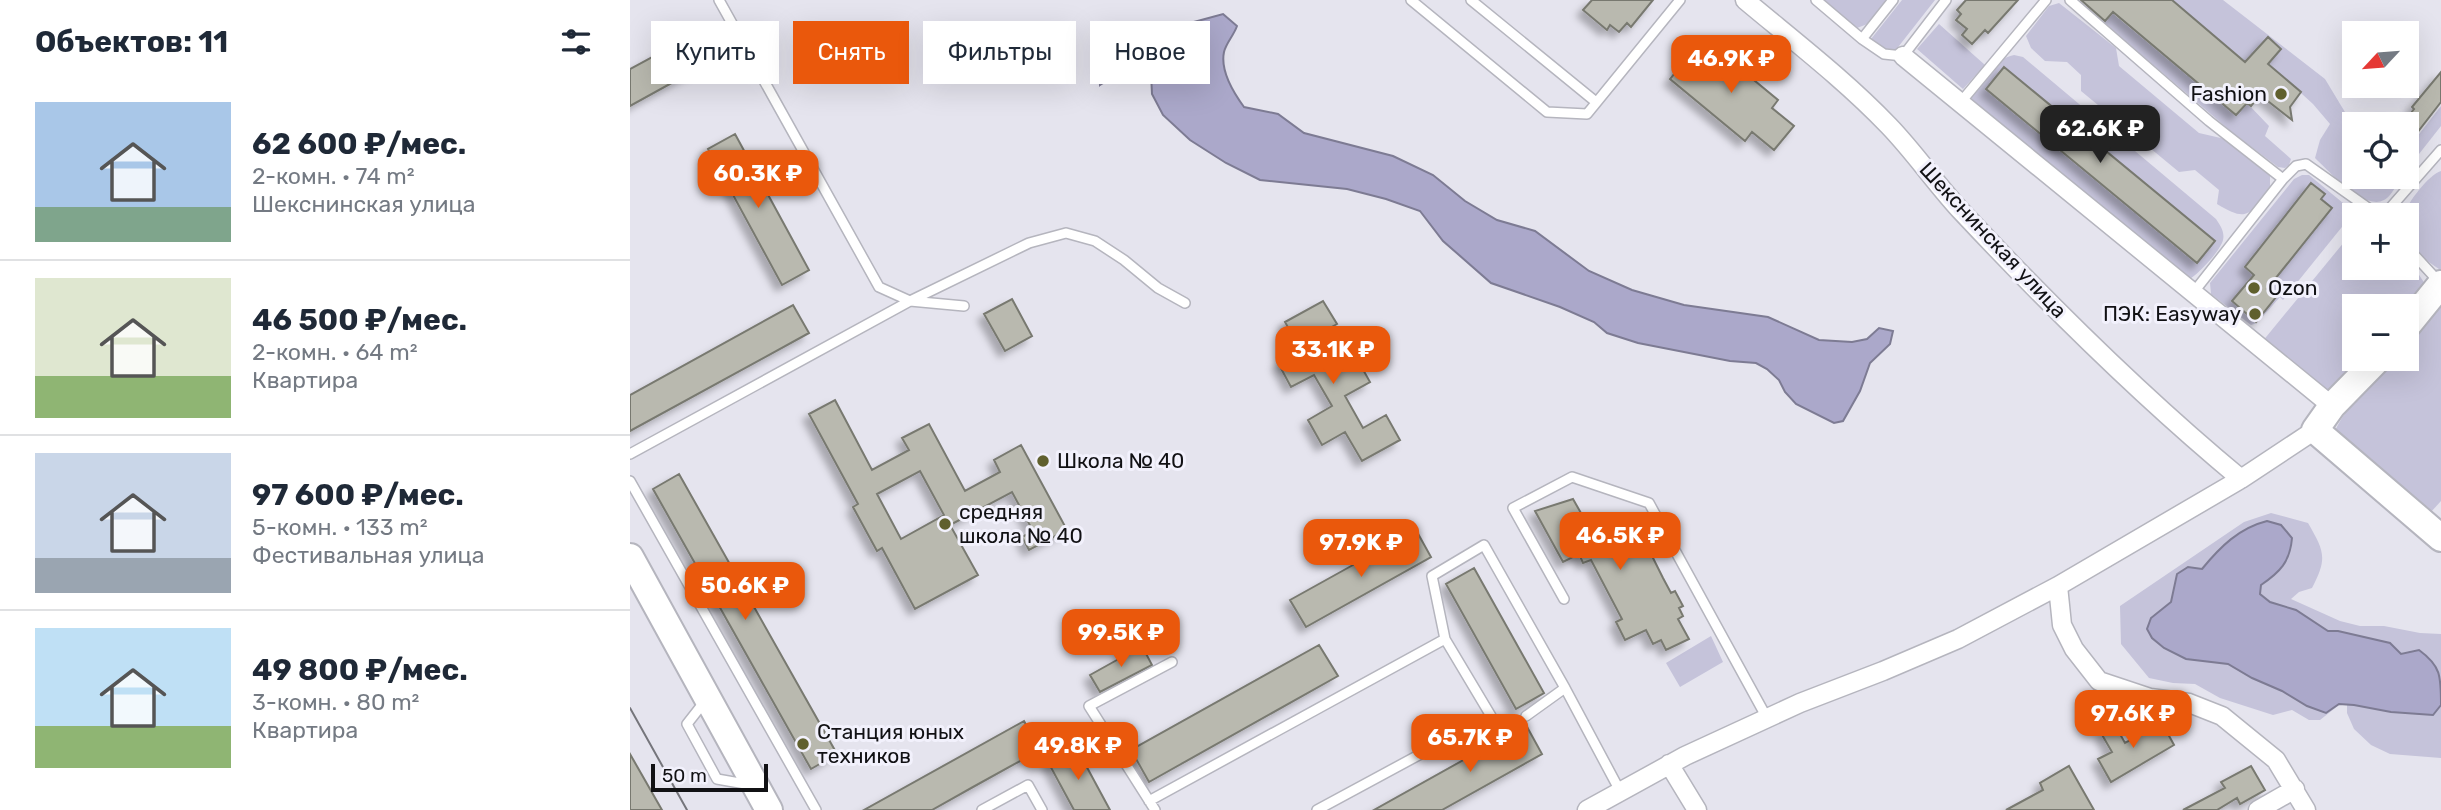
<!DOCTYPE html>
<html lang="ru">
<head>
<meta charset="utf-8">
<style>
	body { margin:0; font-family:Rubik,sans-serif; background:#f2f2f3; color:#1f2937; height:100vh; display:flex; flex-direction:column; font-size:26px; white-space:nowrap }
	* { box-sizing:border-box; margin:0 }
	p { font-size:23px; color:#747a83 }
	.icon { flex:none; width:38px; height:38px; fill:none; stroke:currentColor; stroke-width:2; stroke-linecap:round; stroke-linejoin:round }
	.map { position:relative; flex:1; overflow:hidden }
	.sheet { display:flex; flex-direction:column; background:#fff; width:630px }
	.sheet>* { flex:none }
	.banner { position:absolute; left:21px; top:21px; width:665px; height:63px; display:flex; gap:14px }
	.needle { width:46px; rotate:244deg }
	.buttons { position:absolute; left:1712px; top:21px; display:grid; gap:14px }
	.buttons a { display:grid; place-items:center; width:77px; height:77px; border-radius:0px; background:#fff; box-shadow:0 7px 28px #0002; font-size:35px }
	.scale { position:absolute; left:21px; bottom:18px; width:117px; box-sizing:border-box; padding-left:7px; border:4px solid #111114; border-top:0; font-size:19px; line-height:24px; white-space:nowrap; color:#111114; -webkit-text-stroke:5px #f2f1fc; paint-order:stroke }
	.price { position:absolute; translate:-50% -60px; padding:0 16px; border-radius:14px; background:#ea580c; color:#fff; font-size:23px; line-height:46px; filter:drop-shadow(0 2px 4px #0008) }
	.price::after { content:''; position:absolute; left:50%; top:42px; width:21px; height:16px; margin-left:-10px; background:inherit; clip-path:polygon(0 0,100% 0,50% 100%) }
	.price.selected { background:#222; color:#fff }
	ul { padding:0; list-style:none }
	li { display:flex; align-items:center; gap:21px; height:175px; padding:0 35px }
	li+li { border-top:2px solid #e0e1e3 }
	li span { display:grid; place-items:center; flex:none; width:196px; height:140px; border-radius:0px; color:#555 }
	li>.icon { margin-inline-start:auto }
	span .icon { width:84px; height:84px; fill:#fffc; stroke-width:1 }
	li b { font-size:30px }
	h2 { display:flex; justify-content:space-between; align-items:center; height:84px; padding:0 35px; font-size:30px }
	.tag { padding:0 24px; border-radius:0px; background:#fff; box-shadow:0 7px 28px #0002; font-size:24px; line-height:63px }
	.tag.selected { background:#ea580c; color:#fff }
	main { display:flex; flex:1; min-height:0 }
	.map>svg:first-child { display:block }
</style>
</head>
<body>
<main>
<section class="sheet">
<h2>Объектов: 11<svg class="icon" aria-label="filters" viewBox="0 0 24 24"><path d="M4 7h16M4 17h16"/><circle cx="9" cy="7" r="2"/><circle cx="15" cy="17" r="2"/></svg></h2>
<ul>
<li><span style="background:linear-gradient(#a9c7e8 75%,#7fa58c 0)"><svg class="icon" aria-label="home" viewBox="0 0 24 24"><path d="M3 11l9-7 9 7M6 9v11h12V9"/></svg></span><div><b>62 600 ₽/мес.</b><p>2-комн. · 74 m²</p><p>Шекснинская улица</p></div></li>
<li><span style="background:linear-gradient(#dfe7d0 70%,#8fb573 0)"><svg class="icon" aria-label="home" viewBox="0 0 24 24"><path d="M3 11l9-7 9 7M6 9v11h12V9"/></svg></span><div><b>46 500 ₽/мес.</b><p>2-комн. · 64 m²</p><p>Квартира</p></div></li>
<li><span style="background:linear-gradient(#c9d6e8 75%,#9aa5b1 0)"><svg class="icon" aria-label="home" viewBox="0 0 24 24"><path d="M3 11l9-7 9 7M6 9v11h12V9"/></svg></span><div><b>97 600 ₽/мес.</b><p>5-комн. · 133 m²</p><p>Фестивальная улица</p></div></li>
<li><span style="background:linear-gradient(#bfe0f5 70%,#8fb573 0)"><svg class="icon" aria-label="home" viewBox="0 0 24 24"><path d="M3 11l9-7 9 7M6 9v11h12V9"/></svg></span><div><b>49 800 ₽/мес.</b><p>3-комн. · 80 m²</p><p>Квартира</p></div></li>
</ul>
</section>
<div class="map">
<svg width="1811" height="810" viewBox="0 0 1811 810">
	<defs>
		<filter id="shadow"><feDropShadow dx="-6" dy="6" stdDeviation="3.5" flood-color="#0004"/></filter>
	</defs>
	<rect width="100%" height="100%" fill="#e5e4ee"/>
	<!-- green -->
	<path fill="#c5c3da" d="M1189,0h69l-18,23 -13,5z
		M1272,0h33l-40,51 -12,-1 -12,-11z
		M1542,0h51l102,79 29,48v50h44v6c-4,6 -8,14 -14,17 -20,11 -55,-29 -69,-42l5,-18 10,-16 -17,-20 -33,-30 -9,9z
		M1429,3l57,45 3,18 80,67 26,6 40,30 5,7v14c-21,24 -22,33 -53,14l2,-14 -24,-20 -16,2 -98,-81v-16l-14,-13 -22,-1 -14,-13 -5,-12 23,-30z
		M1482,13l124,102 11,-12 22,23 -4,10 26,23 -2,6 -4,3 -7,-1 -45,-34 -129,-110z
		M1309,24l46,41 -22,24 -46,-40z
		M1384,55l9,2 193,162c4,6 9,13 7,21 -2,10 -26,36 -35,40l-215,-177 -2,-6c12,-16 23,-38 43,-42z
		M1811,106v20l-22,28h-13v-3z
		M1811,171v98h-2c-11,-7 -30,-21 -33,-35 -1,-6 0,-13 0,-19h-3c5,-12 25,-40 38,-44z
		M1672,175h7l45,37 -71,88 -3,-3 -23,26 -6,2 -40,-31 -1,-11 84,-104z
		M1724,230v38h52v-13l19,29 -19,22h-52v53h15l-39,39 -68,-56z
		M1811,305v196l-11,12 -96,-80c13,-29 38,-51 59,-74h13v-14z
		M1641,513l37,10c16,28 20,35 4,65l-13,4 -8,7 49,22 20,5h24l36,7 21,1v124l-51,-4 -19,-9 -17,-16 -7,-16v-8h-8l-19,15h-11l-17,-10 -19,5 -53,-17 -25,-14 -22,-1 -24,-5 -28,-34 -1,-38 124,-84z
		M1081,636l12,26 -43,25 -14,-24z"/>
	<!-- water -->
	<path fill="#aba8ca" stroke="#7d7b93" stroke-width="2" d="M593,14l14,12c-3,9 -11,17 -13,26 -4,19 9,40 20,55l34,7 26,19 89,23 40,19 32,26 32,19 38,11 54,40 43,19 52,15 84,12 51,23 33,2 15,-3 12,-11 14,3 -3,13 -20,19 -10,28 -17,30 -9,2 -38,-19 -11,-12 -6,-12 -12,-11 -11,-6 -26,-2 -92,-18 -31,-10 -13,-11 -34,-15 -69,-24 -48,-42 -23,-30 -34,-12 -39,-10 -87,-9 -34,-17 -36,-23 -27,-25 -11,-21 -1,-21c17,-21 32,-7 29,-38l14,-13z
		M504,22l-6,4 6,10 -4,21 6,11c-13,7 -25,9 -36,17 0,-14 -6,-18 -6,-27 -1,-21 24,-31 40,-36z
		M1637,521l14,4 11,13c-2,24 -12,34 -31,47l-1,9 10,8 26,8 32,21h10l52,12 11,11 18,-4c22,16 22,26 22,55l-8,10 -42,-3 -37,-7 -15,-1 -13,9 -19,-7 -25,-15 -30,-13 -24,-14 -42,-5 -22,-11 -12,-10 -5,-9 4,-11 20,-16 6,-28 11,-7 14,2c18,-22 37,-41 65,-48z"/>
	<!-- building -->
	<path fill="#b9b9af" stroke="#787970" stroke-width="2" fill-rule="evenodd" filter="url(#shadow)" d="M962,0h61l-22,27 -4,-4 -8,9 -9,-7 -3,5 -24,-20z
		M1336,0h52l-30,33 -3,-3 -13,14 -10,-9 5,-6 -11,-9 5,-6 -4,-4z
		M1451,0h91l73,62 23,-25 13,12 -13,15 33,28 -11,15 2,13 -32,-25 -9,11 -4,-3 -11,12 -123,-103 -8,9z
		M72,30l15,28 -87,48v-37z
		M1073,38l75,62 -6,8 22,18 -20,24 -22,-18 -7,9 -75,-62z
		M1374,67l211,174 -18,22 -211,-174z
		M1811,72v30l-35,45v-28l8,-10 -2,-2z
		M105,134l74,136 -27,15 -74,-136z
		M1681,183l14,11 -4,5 11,9 -65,81 9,8 -20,25 -24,-21 22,-26 -9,-8z
		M382,299l20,37 -27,15 -21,-37z
		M693,301l14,23 -23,13 18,33 24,-13 14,25 -25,14 18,32 23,-13 14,25 -38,21 -17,-29 -23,13 -14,-25 24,-14 -18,-31 -23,12 -13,-24 23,-12 -16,-29z
		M163,305l16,28 -179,98v-36z
		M205,400l37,70 37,-20 -7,-12 27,-14 36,67 35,-19 -6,-12 27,-15 46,85 -38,20 -7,-13 11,-6 -21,-39 -62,33 28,50 -63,34 -33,-61 -5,3 -24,-44 5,-3 -49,-90zM290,471l24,44 -43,24 -24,-45z
		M49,474l158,280 -26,15 -158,-280z
		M943,499l21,37 30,-16 4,8 7,-3 2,5 6,-2 8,16 -4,2 16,32 8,15 4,-2 8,15 -4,2 4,8 -5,3 11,20 -23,11 -5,-10 -8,4 -7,-14 -21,10 -9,-18 6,-3 -31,-59 -8,3 -4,-9 -16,8 -28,-51z
		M786,530l15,27 -125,70 -16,-27z
		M844,568l70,125 -28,16 -70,-125z
		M689,645l19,31 -189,106 -18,-32z
		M512,646l10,19 -52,27 -10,-17z
		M394,721l16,29 -67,37 -41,23h-68z
		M1532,723l12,22 -63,37 -13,-23 14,-7 -11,-19 14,-8 10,18z
		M896,725l16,29 -100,56h-68z
		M446,747l34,63h-36l-26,-48z
		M0,754l32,56h-32z
		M1439,766l25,44h-88l37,-20 -3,-7z
		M1621,766l14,24 -25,14 -3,-6 -20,12h-34l42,-22 -4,-6z"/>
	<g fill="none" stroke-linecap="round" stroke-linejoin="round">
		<defs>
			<path id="lane" d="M89,0l160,287 31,14 54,5
				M781,0l136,112 40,2 93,-114
				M841,0l125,102
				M1186,0l46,39 22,15 19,2 43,-56
				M1440,0l139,121 74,58
				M1232,39l31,-39
				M1330,103l86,-103
				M1754,215l57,-65
				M1776,246l34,37
				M1563,293l90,-114 13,-13 10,-2 72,51
				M0,454l280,-153 119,-58 37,-10 29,8 29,19 34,28 27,15
				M0,481l186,329
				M934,599l-51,-91 59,-31 77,26 118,215
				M815,639l-13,-63 52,-31 81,143
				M75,701l-18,23 30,55 34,6
				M896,716l39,-28 55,103
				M519,801l296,-162 46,77 -174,94
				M352,810l46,-25 14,25
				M525,810l-66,-104 83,-44"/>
			<path id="street" d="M1115,0c49,41 100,80 144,126 26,27 47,58 72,85 88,94 181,186 280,268
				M1273,56l429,350
				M1428,586l4,39 12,24 25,32 51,17 39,5 33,13 54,44 30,50
				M1039,764l28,46
				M957,810l98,-54 115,-53 83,-32 75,-32 100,-53 183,-107 74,-49
				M1628,810l37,-21"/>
			<path id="secondary" d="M1776,327l35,-43
				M1748,359l-46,47 -17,24 126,108
				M0,557l139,253"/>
		</defs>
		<!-- lane casing -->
		<use href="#lane" stroke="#b5b5be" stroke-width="12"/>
		<!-- street casing -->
		<use href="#street" stroke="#b5b5be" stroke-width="21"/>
		<!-- secondary casing -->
		<use href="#secondary" stroke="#b5b5be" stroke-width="30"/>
		<!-- lane -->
		<use href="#lane" stroke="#fff" stroke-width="9"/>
		<!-- street -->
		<use href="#street" stroke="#fff" stroke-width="18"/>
		<!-- secondary -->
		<use href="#secondary" stroke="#fff" stroke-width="26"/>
		<!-- tram -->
		<path stroke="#75757b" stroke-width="2" d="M0,708l57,102"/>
	</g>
	<!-- markers -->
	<g fill="#60602e" stroke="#f2f1fc" stroke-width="2.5">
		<circle cx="1651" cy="94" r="7"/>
		<circle cx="1624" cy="288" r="7"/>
		<circle cx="1625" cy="314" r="7"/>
		<circle cx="413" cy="461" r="7"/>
		<circle cx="315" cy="524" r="7"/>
		<circle cx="173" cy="744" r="7"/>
	</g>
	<g text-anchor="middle" stroke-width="6" stroke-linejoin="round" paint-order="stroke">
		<!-- poi labels -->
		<g font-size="21" fill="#111114" stroke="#f2f1fc" text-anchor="start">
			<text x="1637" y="101" text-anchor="end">Fashion</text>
			<text x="1638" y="295">Ozon</text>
			<text x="1611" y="321" text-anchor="end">ПЭК: Easyway</text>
			<text x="427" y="468">Школа № 40</text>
			<text x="329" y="519">средняя<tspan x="329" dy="24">школа № 40</tspan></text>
			<text x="187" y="739">Станция юных<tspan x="187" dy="24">техников</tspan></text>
		</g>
		<!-- street labels -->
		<g font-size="21" fill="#111114" stroke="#f2f1fc">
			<text transform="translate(1363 240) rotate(47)" y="7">Шекснинская улица</text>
		</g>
	</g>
</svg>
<div class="buttons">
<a><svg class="needle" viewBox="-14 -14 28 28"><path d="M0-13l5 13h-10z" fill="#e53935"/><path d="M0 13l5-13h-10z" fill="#747a83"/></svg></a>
<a><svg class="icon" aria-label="locate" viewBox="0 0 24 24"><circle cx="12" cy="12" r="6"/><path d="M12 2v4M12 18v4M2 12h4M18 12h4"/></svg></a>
<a>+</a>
<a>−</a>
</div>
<div class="scale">50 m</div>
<b class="price" style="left:1101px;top:95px">46.9K ₽</b>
<b class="price selected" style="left:1470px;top:165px">62.6K ₽</b>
<b class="price" style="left:128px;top:210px">60.3K ₽</b>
<b class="price" style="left:703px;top:386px">33.1K ₽</b>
<b class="price" style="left:990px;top:572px">46.5K ₽</b>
<b class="price" style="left:731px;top:579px">97.9K ₽</b>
<b class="price" style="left:115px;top:622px">50.6K ₽</b>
<b class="price" style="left:491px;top:669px">99.5K ₽</b>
<b class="price" style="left:1503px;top:750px">97.6K ₽</b>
<b class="price" style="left:840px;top:774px">65.7K ₽</b>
<b class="price" style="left:448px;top:782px">49.8K ₽</b>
<div class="banner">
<a class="tag">Купить</a>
<a class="tag selected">Снять</a>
<a class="tag">Фильтры</a>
<a class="tag">Новое</a>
</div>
</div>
</main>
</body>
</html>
